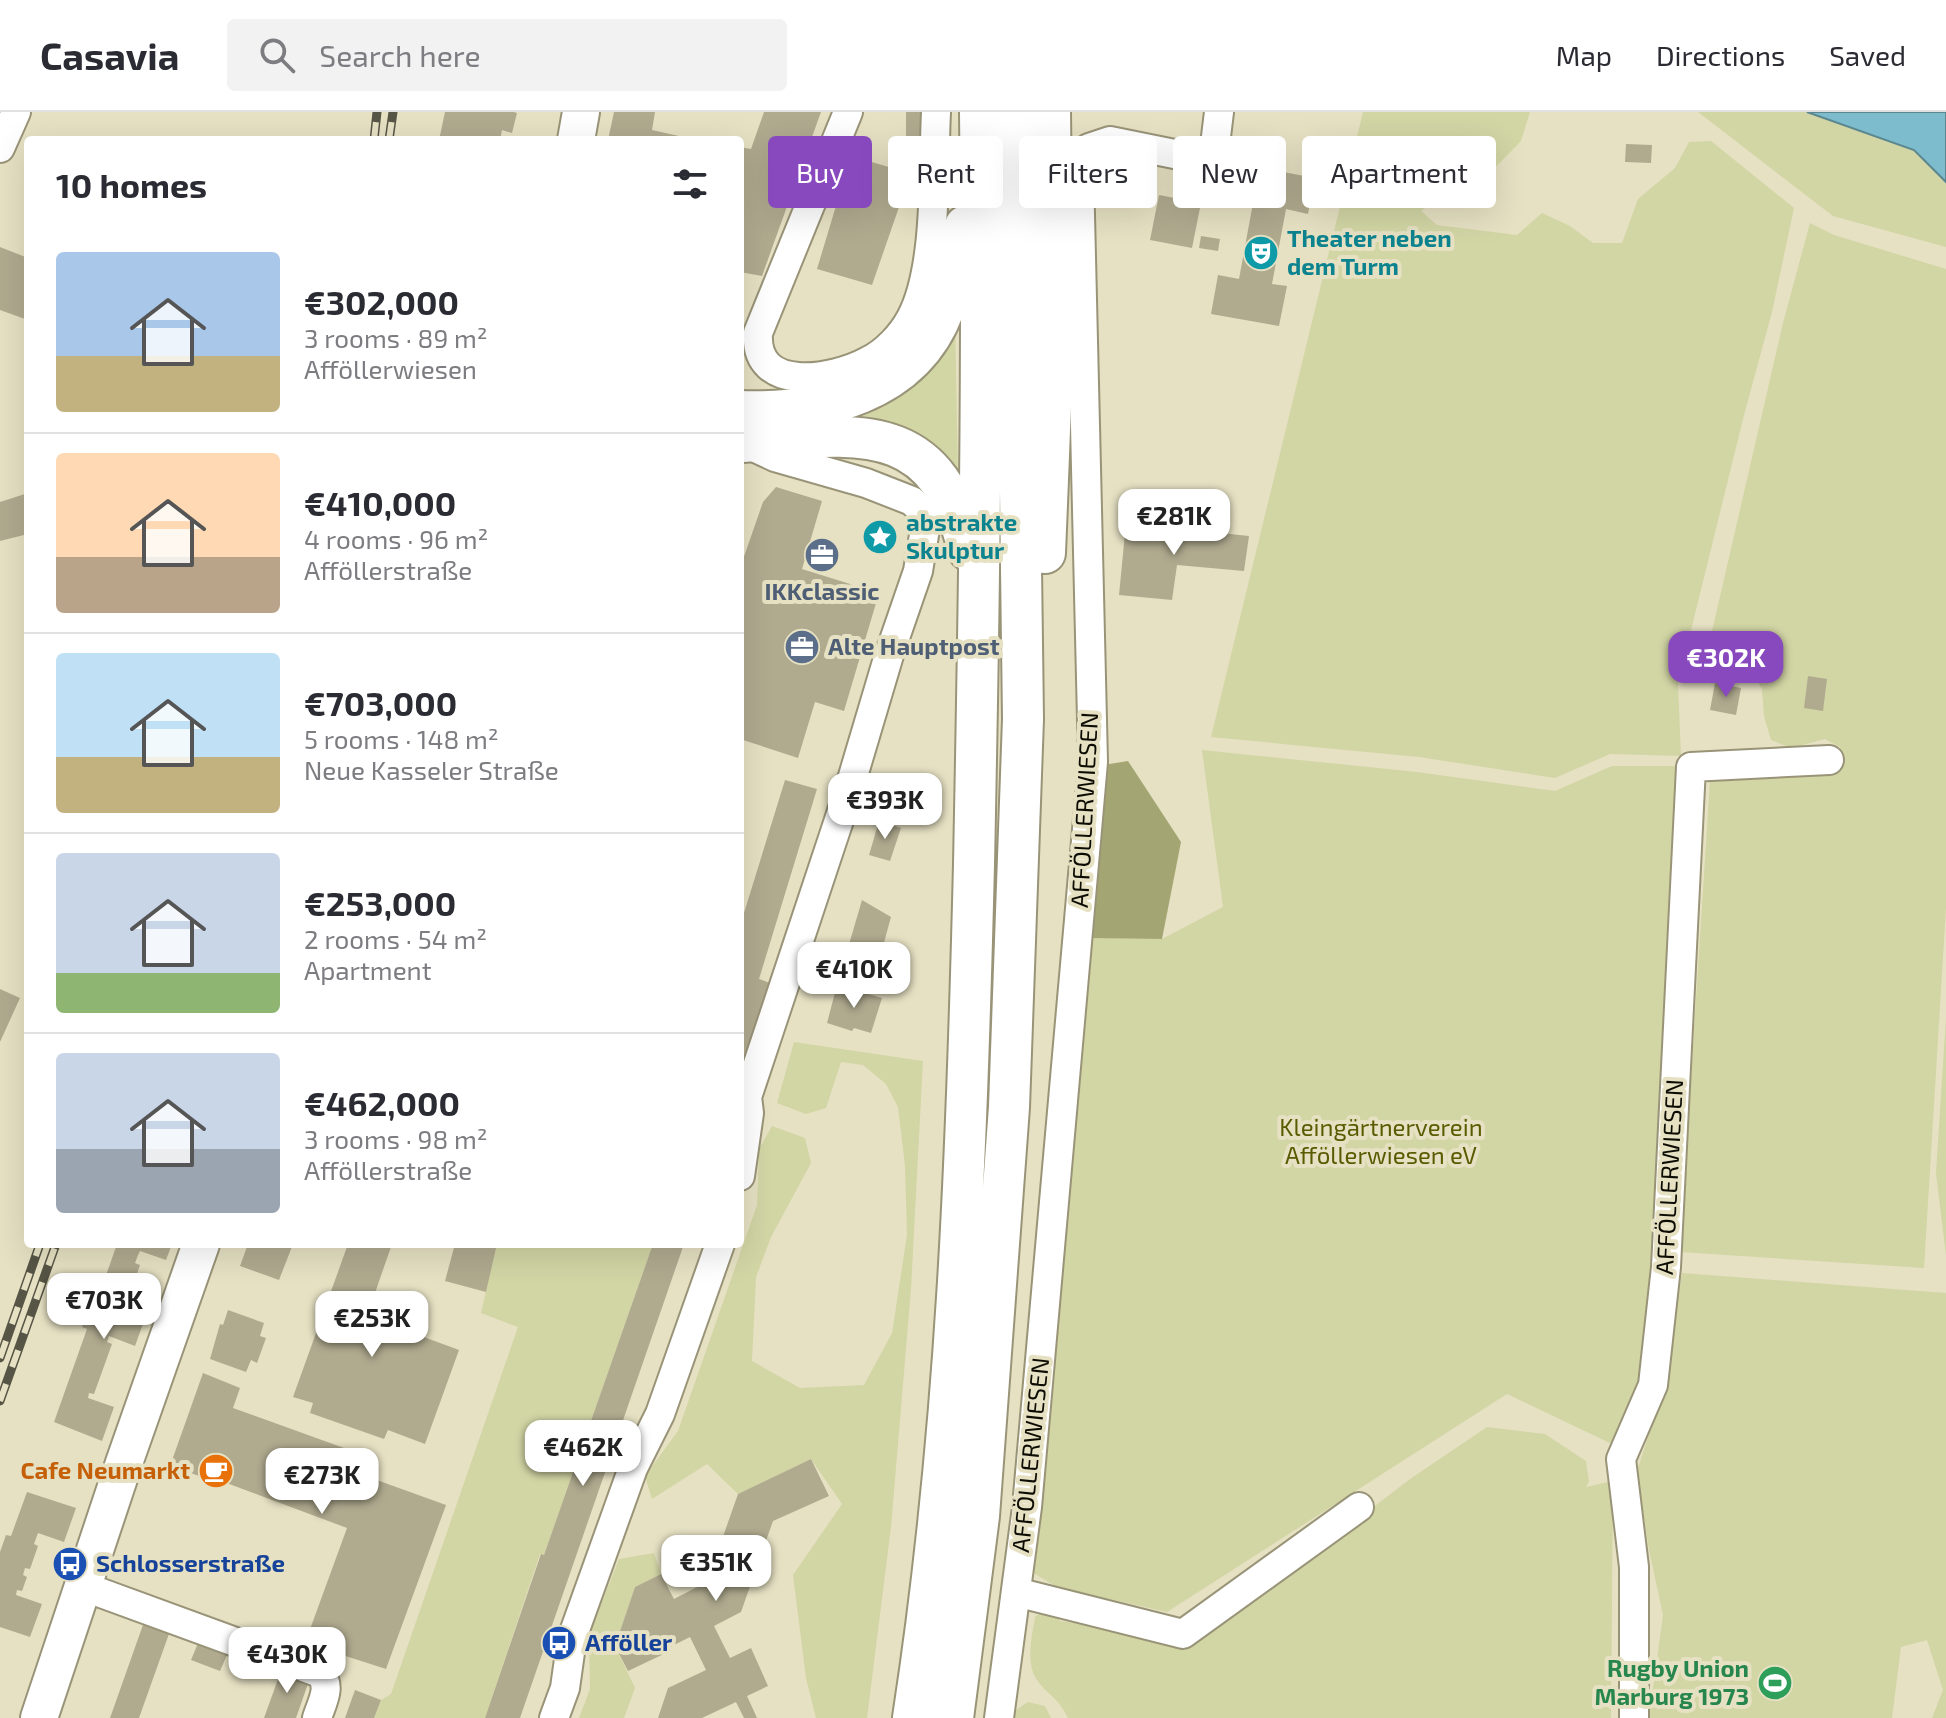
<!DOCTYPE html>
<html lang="en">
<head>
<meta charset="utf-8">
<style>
	body { margin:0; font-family:"Exo 2",sans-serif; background:#f2f2f3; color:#2b2b33; height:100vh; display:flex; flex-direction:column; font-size:30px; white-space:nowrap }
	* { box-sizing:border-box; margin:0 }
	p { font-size:26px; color:#7c7c81 }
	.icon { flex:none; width:44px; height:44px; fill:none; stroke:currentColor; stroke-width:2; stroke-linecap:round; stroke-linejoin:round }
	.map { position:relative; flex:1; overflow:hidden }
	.side { position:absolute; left:24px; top:24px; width:720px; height:1112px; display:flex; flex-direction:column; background:#fff; border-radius:8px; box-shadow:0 8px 32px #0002 }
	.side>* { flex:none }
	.hud { position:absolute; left:768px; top:24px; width:760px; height:72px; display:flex; gap:16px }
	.price { position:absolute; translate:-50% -68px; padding:0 18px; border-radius:16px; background:#fff; color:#222; font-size:26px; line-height:52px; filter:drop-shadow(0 2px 4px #0008) }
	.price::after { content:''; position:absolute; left:50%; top:48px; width:24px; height:18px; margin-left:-12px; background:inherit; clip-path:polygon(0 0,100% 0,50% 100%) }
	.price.active { background:#8849bf; color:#fff }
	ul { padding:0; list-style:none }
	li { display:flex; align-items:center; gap:24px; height:200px; padding:0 32px }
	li+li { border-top:2px solid #e1e1e2 }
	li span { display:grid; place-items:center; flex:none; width:224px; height:160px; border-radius:8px; color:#555 }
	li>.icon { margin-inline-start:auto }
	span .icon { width:96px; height:96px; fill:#fffc; stroke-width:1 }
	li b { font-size:34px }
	h2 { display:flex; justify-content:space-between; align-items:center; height:96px; padding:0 32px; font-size:34px }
	.tag { padding:0 28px; border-radius:8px; background:#fff; box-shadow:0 8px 32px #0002; font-size:28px; line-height:72px }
	.tag.active { background:#8849bf; color:#fff }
	header { display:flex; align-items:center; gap:48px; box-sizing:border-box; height:112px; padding:0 40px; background:#fff; border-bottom:2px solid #e1e1e2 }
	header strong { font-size:38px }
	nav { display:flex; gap:44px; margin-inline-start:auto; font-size:28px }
	.search { width:560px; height:72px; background:#f2f2f3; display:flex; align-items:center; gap:20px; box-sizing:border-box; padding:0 28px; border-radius:8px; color:#7c7c81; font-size:30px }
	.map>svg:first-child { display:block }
</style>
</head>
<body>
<header>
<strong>Casavia</strong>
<div class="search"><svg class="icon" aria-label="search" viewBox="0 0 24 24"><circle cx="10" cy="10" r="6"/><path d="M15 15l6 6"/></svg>Search here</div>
<nav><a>Map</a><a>Directions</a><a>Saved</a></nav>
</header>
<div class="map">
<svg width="1946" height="1606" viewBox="0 0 1946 1606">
	<rect width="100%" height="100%" fill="#e6e1c3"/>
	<!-- green -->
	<path fill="#d2d5a4" d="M1363,0h167l-9,29 -38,39 -42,14 -20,17 16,14 80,10 25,-22 28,13 23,17h29l16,-44 37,-31 14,-26 22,-1 83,67 -22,104 -28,103 -66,268 3,73 -71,-2 -55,24 -136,-21 -208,-20z
		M1698,0h109l107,38 32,32v65l-113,-31z
		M1810,111l24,12 112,34v639l-22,360 -244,-16 30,-472 18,-7 113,-4 -1,-22 -15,-8 -34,9 -20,-8 -7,-24 -2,-27 -12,-20 -20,-2 -5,-20 -15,-7 73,-317z
		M955,202l3,163 -214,-55z
		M1202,638l215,22 138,19 57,-25h74l-39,616 -31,64 -109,-52 -340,218 -110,-25 -27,-16 55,-633 77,1 61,-32z
		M1946,906v238l-10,-83z
		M794,930l129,19 -12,228 -20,238 -24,191h-51l-10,-40 -13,-103 49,-71 -31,-45 -73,35 -31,-30 -55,35 -7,-23 33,-45 79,-226 2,-56 13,-23 33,12 6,25 -40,74 -15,40 -4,84 48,27 64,-3 28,-52 15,-98 -2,-69 -7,-59 -12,-23 -23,-19 -22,-3 -15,46 -20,6 -29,-11z
		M497,1132h156l-109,311 -4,-1 -55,164h-111l7,-18 10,-6 127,-367 -37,-14z
		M1682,1161l264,20v425h-14l11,-28 -16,-50 -26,7 -9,71h-243l14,-103 -14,-65 -12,-79 27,-83z
		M1487,1315l58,7 41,27 3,20 -3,6 27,-6 -2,237h-543c-10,-20 -15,-19 -28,-34 -16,-17 -8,-47 -5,-67l13,-11 12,15 34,4 92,17 82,-54 142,-109z
		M654,1441l7,21 -26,13 -20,59 20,42 -11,30h-45l11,-29 -1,-54 30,-76z
		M1028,1590l17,4 6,12h-39l1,-6z"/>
	<!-- forest -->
	<path fill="#a3a673" d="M1128,649l53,81 -19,97 -77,-1 12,-172z"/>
	<!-- water -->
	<path fill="#7cbccc" stroke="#5b8790" stroke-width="2" d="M1807,0h139v70l-32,-32z"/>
	<!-- building -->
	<path fill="#b0ab8f" d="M445,0h69l3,1 -5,20 -10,-3 -2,10h-61z
		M614,0h41l-3,18 45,10h-89z
		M764,0h57l-59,164 -22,-4v-125l11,2z
		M906,0h24v75h-24l-34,98 -55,-16 34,-113 55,16z
		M1626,32l26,1 -1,18 -26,-1z
		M1241,52l74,14 -7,36 -22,-5 -14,75 15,2 -8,40 -68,-12 7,-39 21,4 14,-76 -19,-4z
		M1159,83l42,8 -9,45 -42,-8z
		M1201,124l19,3 -2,12 -19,-3z
		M0,135l28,11v54l-3,7 -25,-9z
		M776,375l46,14 -20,68 77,24 -35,118 -29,-9 -17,56 -58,-19v-171l23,-66z
		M28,381v41l-28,7v-39z
		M1126,411l123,13 -5,35 -67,-6 -5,35 -53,-5z
		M1808,564l19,3 -4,32 -19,-3z
		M1715,571l26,5 -5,27 -26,-5z
		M785,668l32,9 -58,190 11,4 -26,79 -4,3v-139z
		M879,709l22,7 -11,33 -21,-6z
		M862,788l29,17 -14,51 -32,-10z
		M837,873l45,13 -11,35 -17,-5 -2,3 -25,-8z
		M0,877l20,9 -20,44z
		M117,1132h55l-6,16 -26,-9 -2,4 -3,8 5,2 -8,24 -5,-2 -2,7 4,2 -5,15 -5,-2 -1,3 26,9 -9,25 -26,-10 -2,6 5,2 -18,50 -5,-1 -1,5 26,9 -12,34 -48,-19 33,-93 -5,-2 8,-24 6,1z
		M248,1132h45l-14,36 -39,-14z
		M348,1132h44l-25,72 92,34 -34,94 -37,-14 -4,9 -74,-26 3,-10 -20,-6z
		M455,1132h42l-11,48 -41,-11z
		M653,1132h31l-164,474h-35l56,-164 3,1z
		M228,1198l36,13 -4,13 6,2 -9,25 -6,-3 -5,12 -36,-13 10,-35 3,1z
		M203,1261l37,15 -7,20 122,44 -6,18 97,35 -60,164 -81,-26 42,-115 -131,-49 -2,2 -44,-15z
		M811,1347l18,37 -56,25 -32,91 -27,14 16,32 21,-10 17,38 -21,10 10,22h-13l-8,-16 -34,16h-44l10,-30 38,-18 -16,-33 -20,10 -2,5 -40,19 -13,-25 20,-59 26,-13 13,25 33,-17 31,-88z
		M27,1380l49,16 -12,34 -26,-9 -4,11 4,2 -8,23 -5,-1 -2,7 4,2 -5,14 -5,-1 -1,5 26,9 -12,33 -30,-10v-75l6,-17 5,1z
		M144,1510l26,9 -31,87h-29z
		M201,1524l29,12 -10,23 -29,-11z
		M282,1556l28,10 -14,40h-32z
		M355,1578l26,10 -7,18h-29z"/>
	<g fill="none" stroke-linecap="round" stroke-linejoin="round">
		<defs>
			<path id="minor" d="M848,0l-90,221c-4,61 75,47 110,28 17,-8 34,-26 43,-43 27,-50 22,-148 25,-206
				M0,36l16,-36
				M740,1064l9,-63 -2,-16 101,-304 41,-138 29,-84 7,-42 -3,-18 -10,-10 -46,-18 -91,-26 -28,-13
				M82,1474l238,87c12,14 2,29 -3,45
				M1016,1480l167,42 176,-127
				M554,1606l11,-30 7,-50 61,-170 27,-54 60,-170
				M999,1606l28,-211 66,-745 -14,-589 10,-25 21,-7 89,18 15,-6 5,-41
				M1634,1606v-151l-13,-108 32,-74 13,-118 25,-500 138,-7"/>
			<path id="major" d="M576,28l5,-28
				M39,1606l85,-255 77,-219"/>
			<path id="highway" d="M740,299c81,3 172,-17 204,-102 10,-26 14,-56 21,-83
				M742,330c112,-7 195,-27 226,108
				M1045,441l8,-197 -3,-244
				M913,1606c44,-285 54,-567 61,-854 5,-251 9,-501 6,-752
				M953,1606l26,-202 30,-409 14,-388 -8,-607"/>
		</defs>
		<!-- minor casing -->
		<use href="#minor" stroke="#999478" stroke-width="32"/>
		<!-- major casing -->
		<use href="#major" stroke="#999478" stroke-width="40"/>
		<!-- highway casing -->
		<use href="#highway" stroke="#999478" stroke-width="44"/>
		<!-- minor -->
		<use href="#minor" stroke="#fff" stroke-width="28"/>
		<!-- major -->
		<use href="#major" stroke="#fff" stroke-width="36"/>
		<!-- highway -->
		<use href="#highway" stroke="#fff" stroke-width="40"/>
		<defs>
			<path id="rail" d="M374,28l3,-28
				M389,28l4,-28
				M0,1246l40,-114
				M0,1289l56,-157"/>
		</defs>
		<!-- rail casing -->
		<use href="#rail" stroke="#575545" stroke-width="9"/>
		<!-- rail -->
		<use href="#rail" stroke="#e6e1c3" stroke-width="6" stroke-dasharray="18" stroke-linecap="butt"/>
	</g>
	<!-- icons -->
	<defs>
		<symbol id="theatre-disc" viewBox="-11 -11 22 22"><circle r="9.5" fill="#0f9aa8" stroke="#e6e1c3"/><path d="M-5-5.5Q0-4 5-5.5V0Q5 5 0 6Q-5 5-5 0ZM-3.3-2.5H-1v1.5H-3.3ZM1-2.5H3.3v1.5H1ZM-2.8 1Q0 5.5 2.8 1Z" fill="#fff"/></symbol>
		<symbol id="sight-disc" viewBox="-11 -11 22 22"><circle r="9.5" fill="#0f9aa8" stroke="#e6e1c3"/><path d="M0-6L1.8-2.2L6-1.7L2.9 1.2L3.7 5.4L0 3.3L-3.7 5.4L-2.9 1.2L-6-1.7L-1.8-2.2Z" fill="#fff"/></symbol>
		<symbol id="office-disc" viewBox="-11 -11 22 22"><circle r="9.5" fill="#5c6f8a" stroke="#e6e1c3"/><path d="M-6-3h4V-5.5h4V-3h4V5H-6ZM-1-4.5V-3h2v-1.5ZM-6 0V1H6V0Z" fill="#fff"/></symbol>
		<symbol id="cafe-disc" viewBox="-11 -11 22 22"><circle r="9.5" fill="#e8710a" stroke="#e6e1c3"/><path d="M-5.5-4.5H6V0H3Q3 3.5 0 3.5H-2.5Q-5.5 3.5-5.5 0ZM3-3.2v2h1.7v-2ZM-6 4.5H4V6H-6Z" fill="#fff"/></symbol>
		<symbol id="bus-disc" viewBox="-11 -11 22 22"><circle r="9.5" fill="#1a4fb4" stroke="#e6e1c3"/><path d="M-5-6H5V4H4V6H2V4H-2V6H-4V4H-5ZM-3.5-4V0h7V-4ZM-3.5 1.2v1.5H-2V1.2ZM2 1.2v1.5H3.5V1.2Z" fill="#fff"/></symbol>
		<symbol id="stadium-disc" viewBox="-11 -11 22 22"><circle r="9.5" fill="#2e9e5b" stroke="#e6e1c3"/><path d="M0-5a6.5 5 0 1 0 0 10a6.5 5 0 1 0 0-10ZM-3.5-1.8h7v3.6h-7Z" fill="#fff"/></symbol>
	</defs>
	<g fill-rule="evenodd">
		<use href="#theatre-disc" x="1241" y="121" width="40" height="40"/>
		<use href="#sight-disc" x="860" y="405" width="40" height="40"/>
		<use href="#office-disc" x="802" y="423" width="40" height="40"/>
		<use href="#office-disc" x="782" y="515" width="40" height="40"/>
		<use href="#cafe-disc" x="196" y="1339" width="40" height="40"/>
		<use href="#bus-disc" x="50" y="1432" width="40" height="40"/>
		<use href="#bus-disc" x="539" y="1511" width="40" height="40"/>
		<use href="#stadium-disc" x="1755" y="1551" width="40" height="40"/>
	</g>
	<g text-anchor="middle" stroke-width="8" stroke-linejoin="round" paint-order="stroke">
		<!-- culture labels -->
		<g font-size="24" font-weight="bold" fill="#0d838f" stroke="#e6e1c3" text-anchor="start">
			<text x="1287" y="135">Theater neben<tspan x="1287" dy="28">dem Turm</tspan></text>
			<text x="906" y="419">abstrakte<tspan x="906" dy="28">Skulptur</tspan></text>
		</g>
		<!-- service labels -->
		<g font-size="24" font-weight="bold" fill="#4e5e75" stroke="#e6e1c3">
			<text x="822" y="488">IKKclassic</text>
			<text x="828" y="543" text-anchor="start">Alte Hauptpost</text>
		</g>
		<!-- street labels -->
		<g font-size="24" fill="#0d0c03" stroke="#e6e1c3">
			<text transform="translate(1085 698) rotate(-87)" y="8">AFFÖLLERWIESEN</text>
			<text transform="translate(1670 1065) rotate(-87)" y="8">AFFÖLLERWIESEN</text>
			<text transform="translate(1031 1343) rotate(-84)" y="8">AFFÖLLERWIESEN</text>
		</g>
		<!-- park labels -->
		<g font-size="24" fill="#5a5b01" stroke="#e6e1c3">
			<text x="1381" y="1024">Kleingärtnerverein<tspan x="1381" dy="28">Afföllerwiesen eV</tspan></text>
		</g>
		<!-- food labels -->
		<g font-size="24" font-weight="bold" fill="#c56008" stroke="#e6e1c3" text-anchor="end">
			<text x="190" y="1367">Cafe Neumarkt</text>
		</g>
		<!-- transit labels -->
		<g font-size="24" font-weight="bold" fill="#164399" stroke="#e6e1c3" text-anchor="start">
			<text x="96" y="1460">Schlosserstraße</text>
			<text x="585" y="1539">Afföller</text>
		</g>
		<!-- leisure labels -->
		<g font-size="24" font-weight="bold" fill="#27864d" stroke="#e6e1c3" text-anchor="end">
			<text x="1749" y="1565">Rugby Union<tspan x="1749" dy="28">Marburg 1973</tspan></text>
		</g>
	</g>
</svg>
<b class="price" style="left:1174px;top:445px">€281K</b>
<b class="price active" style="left:1726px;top:587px">€302K</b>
<b class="price" style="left:885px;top:729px">€393K</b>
<b class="price" style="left:854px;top:898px">€410K</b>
<b class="price" style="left:104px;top:1229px">€703K</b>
<b class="price" style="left:372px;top:1247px">€253K</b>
<b class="price" style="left:583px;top:1376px">€462K</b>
<b class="price" style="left:322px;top:1404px">€273K</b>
<b class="price" style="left:716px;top:1491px">€351K</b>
<b class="price" style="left:287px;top:1583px">€430K</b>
<div class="hud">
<a class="tag active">Buy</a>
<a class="tag">Rent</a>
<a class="tag">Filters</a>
<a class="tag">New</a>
<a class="tag">Apartment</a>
</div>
<section class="side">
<h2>10 homes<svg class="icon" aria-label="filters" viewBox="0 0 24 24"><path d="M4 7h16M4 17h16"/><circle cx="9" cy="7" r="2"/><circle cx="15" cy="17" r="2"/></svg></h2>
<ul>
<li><span style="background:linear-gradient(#a9c7e8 65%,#c2b280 0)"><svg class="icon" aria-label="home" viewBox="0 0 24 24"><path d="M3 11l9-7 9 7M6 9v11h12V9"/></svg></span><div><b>€302,000</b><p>3 rooms · 89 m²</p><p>Afföllerwiesen</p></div></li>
<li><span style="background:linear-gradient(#ffd9b3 65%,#b9a48a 0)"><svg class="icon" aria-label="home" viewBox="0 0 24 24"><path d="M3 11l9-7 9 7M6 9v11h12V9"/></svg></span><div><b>€410,000</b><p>4 rooms · 96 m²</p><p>Afföllerstraße</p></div></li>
<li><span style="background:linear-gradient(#bfe0f5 65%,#c2b280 0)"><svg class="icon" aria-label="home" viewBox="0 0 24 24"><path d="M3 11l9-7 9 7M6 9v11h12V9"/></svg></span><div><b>€703,000</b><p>5 rooms · 148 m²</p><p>Neue Kasseler Straße</p></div></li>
<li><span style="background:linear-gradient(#c9d6e8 75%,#8fb573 0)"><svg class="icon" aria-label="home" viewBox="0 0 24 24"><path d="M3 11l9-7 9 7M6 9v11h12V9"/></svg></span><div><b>€253,000</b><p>2 rooms · 54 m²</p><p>Apartment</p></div></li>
<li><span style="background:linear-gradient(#c9d6e8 60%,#9aa5b1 0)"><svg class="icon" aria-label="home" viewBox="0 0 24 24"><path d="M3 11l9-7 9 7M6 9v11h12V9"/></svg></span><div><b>€462,000</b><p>3 rooms · 98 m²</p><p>Afföllerstraße</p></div></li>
</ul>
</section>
</div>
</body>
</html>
